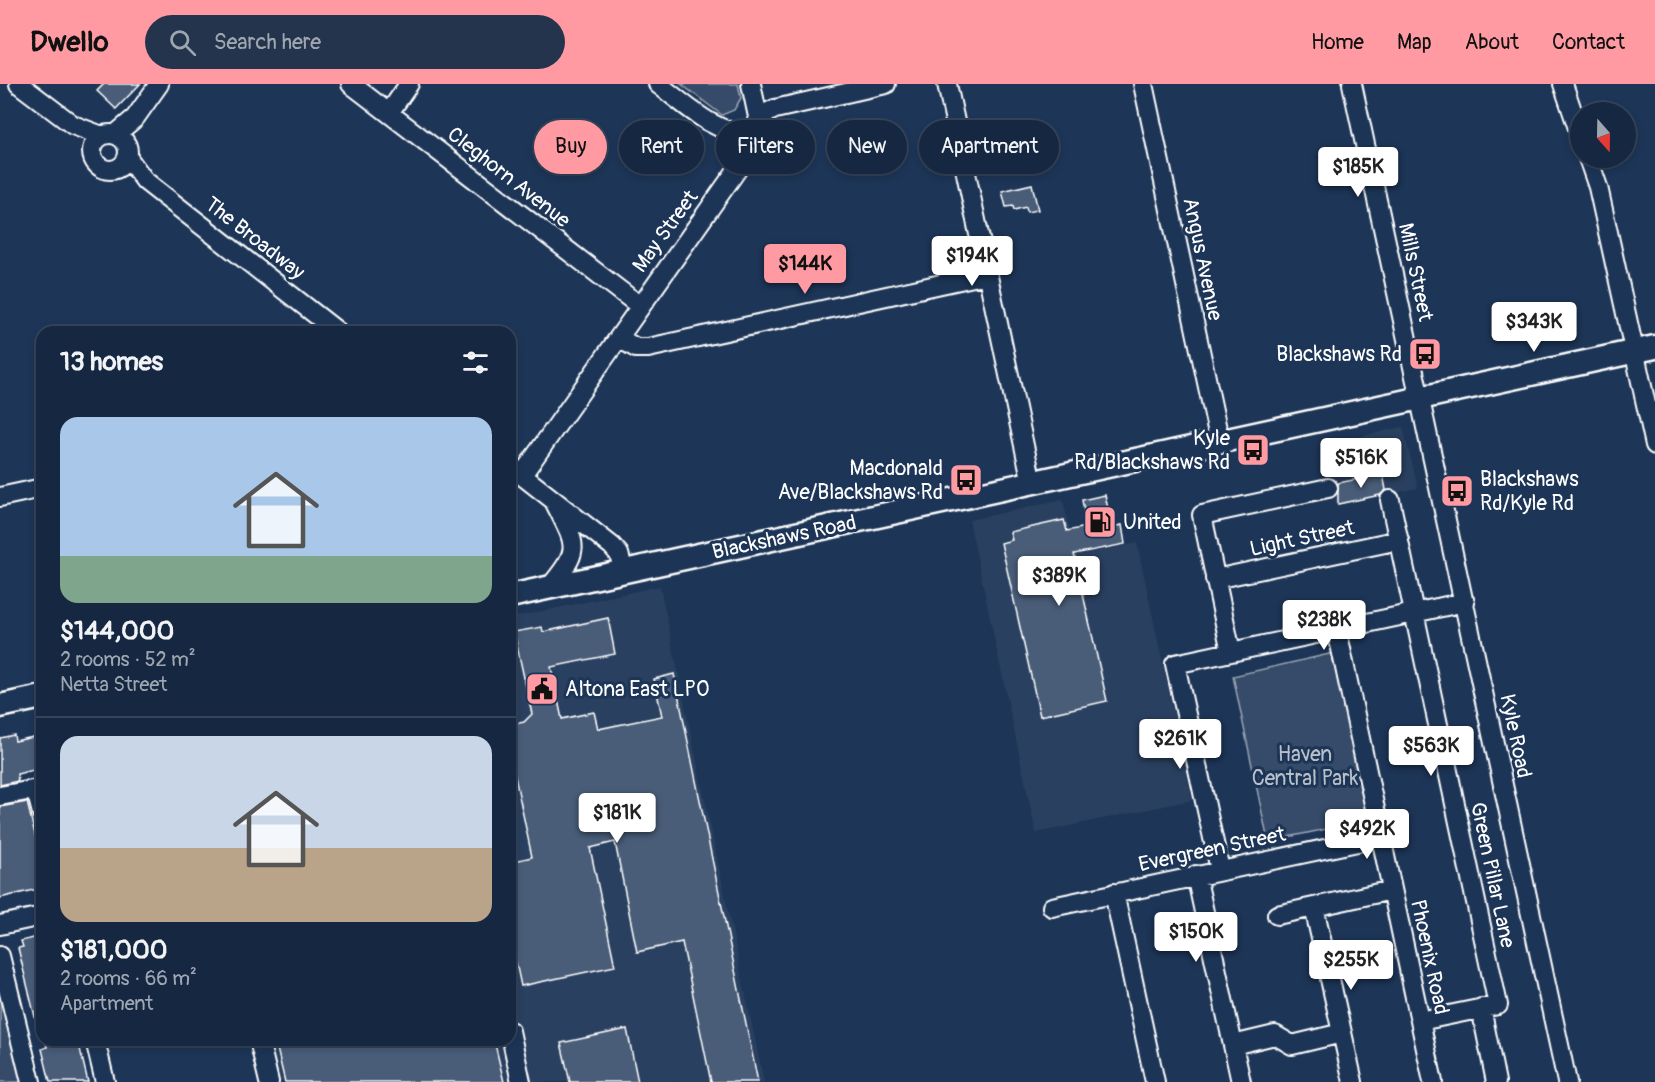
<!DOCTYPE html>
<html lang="en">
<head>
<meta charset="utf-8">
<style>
	body { margin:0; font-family:Pangolin,sans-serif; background:#23344c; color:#f1f3f6; height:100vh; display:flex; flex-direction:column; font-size:22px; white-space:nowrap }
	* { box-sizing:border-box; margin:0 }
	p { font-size:20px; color:#9ea6b1 }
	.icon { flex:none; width:33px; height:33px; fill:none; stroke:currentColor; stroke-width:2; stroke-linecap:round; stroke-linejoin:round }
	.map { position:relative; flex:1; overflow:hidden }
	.drawer { position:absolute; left:36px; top:242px; width:480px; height:720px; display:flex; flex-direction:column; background:#162841; border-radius:18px; box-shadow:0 3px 9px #0003,0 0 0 2px #35445a }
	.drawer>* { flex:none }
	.guide { position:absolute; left:534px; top:36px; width:570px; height:54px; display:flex; gap:12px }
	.needle { width:39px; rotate:160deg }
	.buttons { position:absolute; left:1570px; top:18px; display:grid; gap:12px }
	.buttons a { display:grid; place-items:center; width:66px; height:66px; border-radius:50%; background:#162841; box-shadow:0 3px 9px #0003,0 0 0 2px #35445a; font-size:30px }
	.price { position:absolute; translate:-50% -51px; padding:0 14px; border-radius:6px; background:#fff; color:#222; font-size:20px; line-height:39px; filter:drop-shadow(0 2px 3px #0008) }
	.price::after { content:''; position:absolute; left:50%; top:36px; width:18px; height:14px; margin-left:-9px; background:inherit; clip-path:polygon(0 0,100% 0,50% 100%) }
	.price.current { background:#ff9aa2; color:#111 }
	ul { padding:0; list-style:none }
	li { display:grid; align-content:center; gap:12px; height:318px; padding:0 24px }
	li+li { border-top:2px solid #35445a }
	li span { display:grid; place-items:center; height:186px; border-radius:18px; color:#555 }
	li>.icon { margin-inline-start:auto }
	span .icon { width:108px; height:108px; fill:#fffc; stroke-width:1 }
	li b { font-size:26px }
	h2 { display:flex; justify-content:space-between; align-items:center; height:72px; padding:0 24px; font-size:26px }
	.chip { padding:0 21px; border-radius:27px; background:#162841; box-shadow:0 3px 9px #0003,0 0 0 2px #35445a; font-size:21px; line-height:54px }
	.chip.current { background:#ff9aa2; color:#111 }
	header { display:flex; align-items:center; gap:36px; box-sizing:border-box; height:84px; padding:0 30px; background:#ff9aa2; color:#111 }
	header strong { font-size:28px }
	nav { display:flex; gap:33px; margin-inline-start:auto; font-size:21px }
	.search { width:420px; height:54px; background:#23344c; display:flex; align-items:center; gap:15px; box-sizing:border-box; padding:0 21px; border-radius:33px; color:#9ea6b1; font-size:22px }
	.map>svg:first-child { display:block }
</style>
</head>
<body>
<header>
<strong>Dwello</strong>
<div class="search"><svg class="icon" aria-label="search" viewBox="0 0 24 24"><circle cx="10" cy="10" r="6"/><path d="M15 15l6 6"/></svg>Search here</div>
<nav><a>Home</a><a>Map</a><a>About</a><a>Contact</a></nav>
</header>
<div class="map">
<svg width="1655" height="998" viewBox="0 0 1655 998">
	<rect width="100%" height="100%" fill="#1d3557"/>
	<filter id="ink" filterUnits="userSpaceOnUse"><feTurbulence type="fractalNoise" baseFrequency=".0167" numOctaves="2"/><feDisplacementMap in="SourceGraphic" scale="12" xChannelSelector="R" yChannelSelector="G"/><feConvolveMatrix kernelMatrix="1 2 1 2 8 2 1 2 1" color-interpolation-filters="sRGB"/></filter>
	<g filter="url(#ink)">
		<!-- built -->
		<path fill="#2a4161" d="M1403,343l15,61 -82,17 -13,-60z
			M1063,416l12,56 62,-13 55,257 -156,33 -67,-313z
			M660,502l104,496h-503l-11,-42h260v-422z"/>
		<!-- green -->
		<path fill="#364b69" stroke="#9aa5b4" stroke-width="1.5" d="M681,0h57l3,14 -7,12 -12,5z
			M1334,569l37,167 -103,21 -35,-165z
			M0,899l25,99h-25z"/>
		<!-- building -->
		<path fill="#4a5d79" stroke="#fff" stroke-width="1.5" d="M104,0h36l-24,25 -19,-18z
			M1032,100l6,26 -11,2 -1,-5 -12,3 -1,-4 -7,1 -4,-16z
			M1383,390l3,16 -6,5 -42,9v-21z
			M1105,411l7,32 10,-2 3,19 -51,10 33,147 -67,15 -39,-173 11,-3 -2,-8 54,-12 3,11 20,-4 -5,-27z
			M608,534l7,36 -64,13 11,52 32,-7 4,17 64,-13 -8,-37 20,-5 84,408h-47l-29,-140 -45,10 -22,-110 -25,6 25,118 -94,20 -11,-52v-72l22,-5 -22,-104v-28l14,-3 8,-8 -18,-82 28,-5 1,5z
			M14,651l1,6 23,-5 2,8 2,-1v25l-25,6 1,7 -18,4v-47z
			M27,718l15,61v25l-42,10v-91z
			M42,852v92l-4,1 -20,-81 5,-1 -2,-6z
			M627,945l11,53h-68l-9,-39z
			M55,956h29l1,7 -5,2 8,33h-38l-8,-33 5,-2 -1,-5z
			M275,956h219l10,42h-219z"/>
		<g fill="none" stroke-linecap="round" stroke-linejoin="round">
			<defs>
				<path id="minor" d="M19,0l54,41 29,11
					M351,0l289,222
					M658,0c34,26 52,46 96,54
					M751,0l7,33
					M947,0l85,399
					M1143,0l77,359
					M1352,0l215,998
					M1563,0l18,53
					M389,29l20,-29
					M92 68a18 18 0 1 1 36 0a18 18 0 1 1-36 0Z
					M116,50l19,-16 24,-34
					M128,74l17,23 193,151
					M1588,74l10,29 57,258
					M619,254l17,10h12l339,-74
					M510,382l102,80 7,8 5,18
					M522,391l219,-311 8,-13 9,-34 17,-8 111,-25
					M0,413l42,-9
					M1390,416l108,505 -78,16
					M1215,495l184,-39
					M549,504c33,-40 28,-41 6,-85
					M1337,546l96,452
					M1231,568l-29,-137 126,-27
					M0,712l32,-6 6,8 4,15
					M1220,786l-45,-206 290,-62
					M1196,791l45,207
					M1114,809l41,189
					M1052,823l329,-70
					M1314,823l39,175
					M1277,831l115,-25
					M0,841l42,-9
					M0,872l31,126
					M1481,924l15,74
					M510,947l11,51
					M95,956l10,42
					M259,956l10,42
					M1233,961l42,-10 17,10 50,-12"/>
				<path id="major" d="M510,512l1145,-249
					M0,622l42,-9"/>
			</defs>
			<!-- minor casing -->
			<use href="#minor" stroke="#fff" stroke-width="22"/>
			<!-- major casing -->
			<use href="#major" stroke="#fff" stroke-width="27"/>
			<!-- minor -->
			<use href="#minor" stroke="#1d3557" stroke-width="18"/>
			<!-- major -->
			<use href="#major" stroke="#1d3557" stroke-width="22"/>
		</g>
	</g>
	<!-- icons -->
	<defs>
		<symbol id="bus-square" viewBox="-11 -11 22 22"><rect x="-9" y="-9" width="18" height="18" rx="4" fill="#ff9aa2" stroke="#1d3557"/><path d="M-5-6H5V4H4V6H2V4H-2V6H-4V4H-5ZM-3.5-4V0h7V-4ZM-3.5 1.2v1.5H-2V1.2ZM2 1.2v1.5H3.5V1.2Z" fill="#111"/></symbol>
		<symbol id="fuel-square" viewBox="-11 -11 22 22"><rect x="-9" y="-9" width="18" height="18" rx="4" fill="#ff9aa2" stroke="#1d3557"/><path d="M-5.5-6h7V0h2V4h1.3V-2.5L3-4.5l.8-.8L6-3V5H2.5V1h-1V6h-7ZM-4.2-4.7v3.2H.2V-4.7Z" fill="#111"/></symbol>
		<symbol id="civic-square" viewBox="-11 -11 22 22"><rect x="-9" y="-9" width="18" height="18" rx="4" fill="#ff9aa2" stroke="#1d3557"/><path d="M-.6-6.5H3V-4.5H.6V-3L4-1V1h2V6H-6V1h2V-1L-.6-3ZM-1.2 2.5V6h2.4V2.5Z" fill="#111"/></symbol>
	</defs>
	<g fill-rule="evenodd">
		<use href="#bus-square" x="1406" y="251" width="38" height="38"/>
		<use href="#bus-square" x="1234" y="347" width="38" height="38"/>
		<use href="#bus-square" x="947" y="377" width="38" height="38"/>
		<use href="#bus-square" x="1438" y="388" width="38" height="38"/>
		<use href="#fuel-square" x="1081" y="419" width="38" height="38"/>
		<use href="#civic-square" x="523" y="586" width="38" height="38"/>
	</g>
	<g text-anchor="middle" stroke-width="6" stroke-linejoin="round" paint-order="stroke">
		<!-- street labels -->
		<g font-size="21" fill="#fff" stroke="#1d3557">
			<text transform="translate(509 93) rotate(38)" y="7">Cleghorn Avenue</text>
			<text transform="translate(665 147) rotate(-54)" y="7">May Street</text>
			<text transform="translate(255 154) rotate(38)" y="7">The Broadway</text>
			<text transform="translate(1203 175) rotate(78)" y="7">Angus Avenue</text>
			<text transform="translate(1416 188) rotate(78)" y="7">Mills Street</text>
			<text transform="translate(784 453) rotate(-12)" y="7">Blackshaws Road</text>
			<text transform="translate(1302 454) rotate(-12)" y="7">Light Street</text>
			<text transform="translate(1516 652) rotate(78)" y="7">Kyle Road</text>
			<text transform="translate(1212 765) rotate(-12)" y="7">Evergreen Street</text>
			<text transform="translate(1493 791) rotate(78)" y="7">Green Pillar Lane</text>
			<text transform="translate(1430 873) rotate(78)" y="7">Phoenix Road</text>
		</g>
		<!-- poi labels -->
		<g font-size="21" fill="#fff" stroke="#1d3557" text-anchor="end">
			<text x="1402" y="277">Blackshaws Rd</text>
			<text x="1230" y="361">Kyle<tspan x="1230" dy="24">Rd/Blackshaws Rd</tspan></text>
			<text x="943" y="391">Macdonald<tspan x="943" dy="24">Ave/Blackshaws Rd</tspan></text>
			<text x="1480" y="402" text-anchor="start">Blackshaws<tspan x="1480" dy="24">Rd/Kyle Rd</tspan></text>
			<text x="1123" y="445" text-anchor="start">United</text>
			<text x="565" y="612" text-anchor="start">Altona East LPO</text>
		</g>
		<!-- park labels -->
		<g font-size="21" fill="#b9c0ca" stroke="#1d3557">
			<text x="1305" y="677">Haven<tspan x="1305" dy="24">Central Park</tspan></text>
		</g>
	</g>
</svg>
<div class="buttons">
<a><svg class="needle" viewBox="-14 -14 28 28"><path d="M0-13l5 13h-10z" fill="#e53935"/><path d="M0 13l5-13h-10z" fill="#9ea6b1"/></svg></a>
</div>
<b class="price" style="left:1358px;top:114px">$185K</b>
<b class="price" style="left:972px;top:203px">$194K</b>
<b class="price current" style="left:805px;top:211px">$144K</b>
<b class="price" style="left:1534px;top:269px">$343K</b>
<b class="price" style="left:1361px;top:405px">$516K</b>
<b class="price" style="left:1059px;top:523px">$389K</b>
<b class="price" style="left:1324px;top:567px">$238K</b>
<b class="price" style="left:1180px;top:686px">$261K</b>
<b class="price" style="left:1431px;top:693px">$563K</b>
<b class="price" style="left:617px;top:760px">$181K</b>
<b class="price" style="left:1367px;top:776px">$492K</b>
<b class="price" style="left:1196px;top:879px">$150K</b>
<b class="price" style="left:1351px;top:907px">$255K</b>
<div class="guide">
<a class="chip current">Buy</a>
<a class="chip">Rent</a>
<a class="chip">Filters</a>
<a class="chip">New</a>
<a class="chip">Apartment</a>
</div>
<section class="drawer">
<h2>13 homes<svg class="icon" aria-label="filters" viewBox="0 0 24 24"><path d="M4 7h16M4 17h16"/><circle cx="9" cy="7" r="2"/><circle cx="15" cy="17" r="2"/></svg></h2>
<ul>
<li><span style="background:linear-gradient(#a9c7e8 75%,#7fa58c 0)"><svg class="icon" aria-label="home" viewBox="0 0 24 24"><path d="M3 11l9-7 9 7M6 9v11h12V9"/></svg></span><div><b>$144,000</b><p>2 rooms · 52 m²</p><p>Netta Street</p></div></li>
<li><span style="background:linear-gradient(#c9d6e8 60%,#b9a48a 0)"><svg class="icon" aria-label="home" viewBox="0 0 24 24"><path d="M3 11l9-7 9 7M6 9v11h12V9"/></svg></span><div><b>$181,000</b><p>2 rooms · 66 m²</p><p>Apartment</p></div></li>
</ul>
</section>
</div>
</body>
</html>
